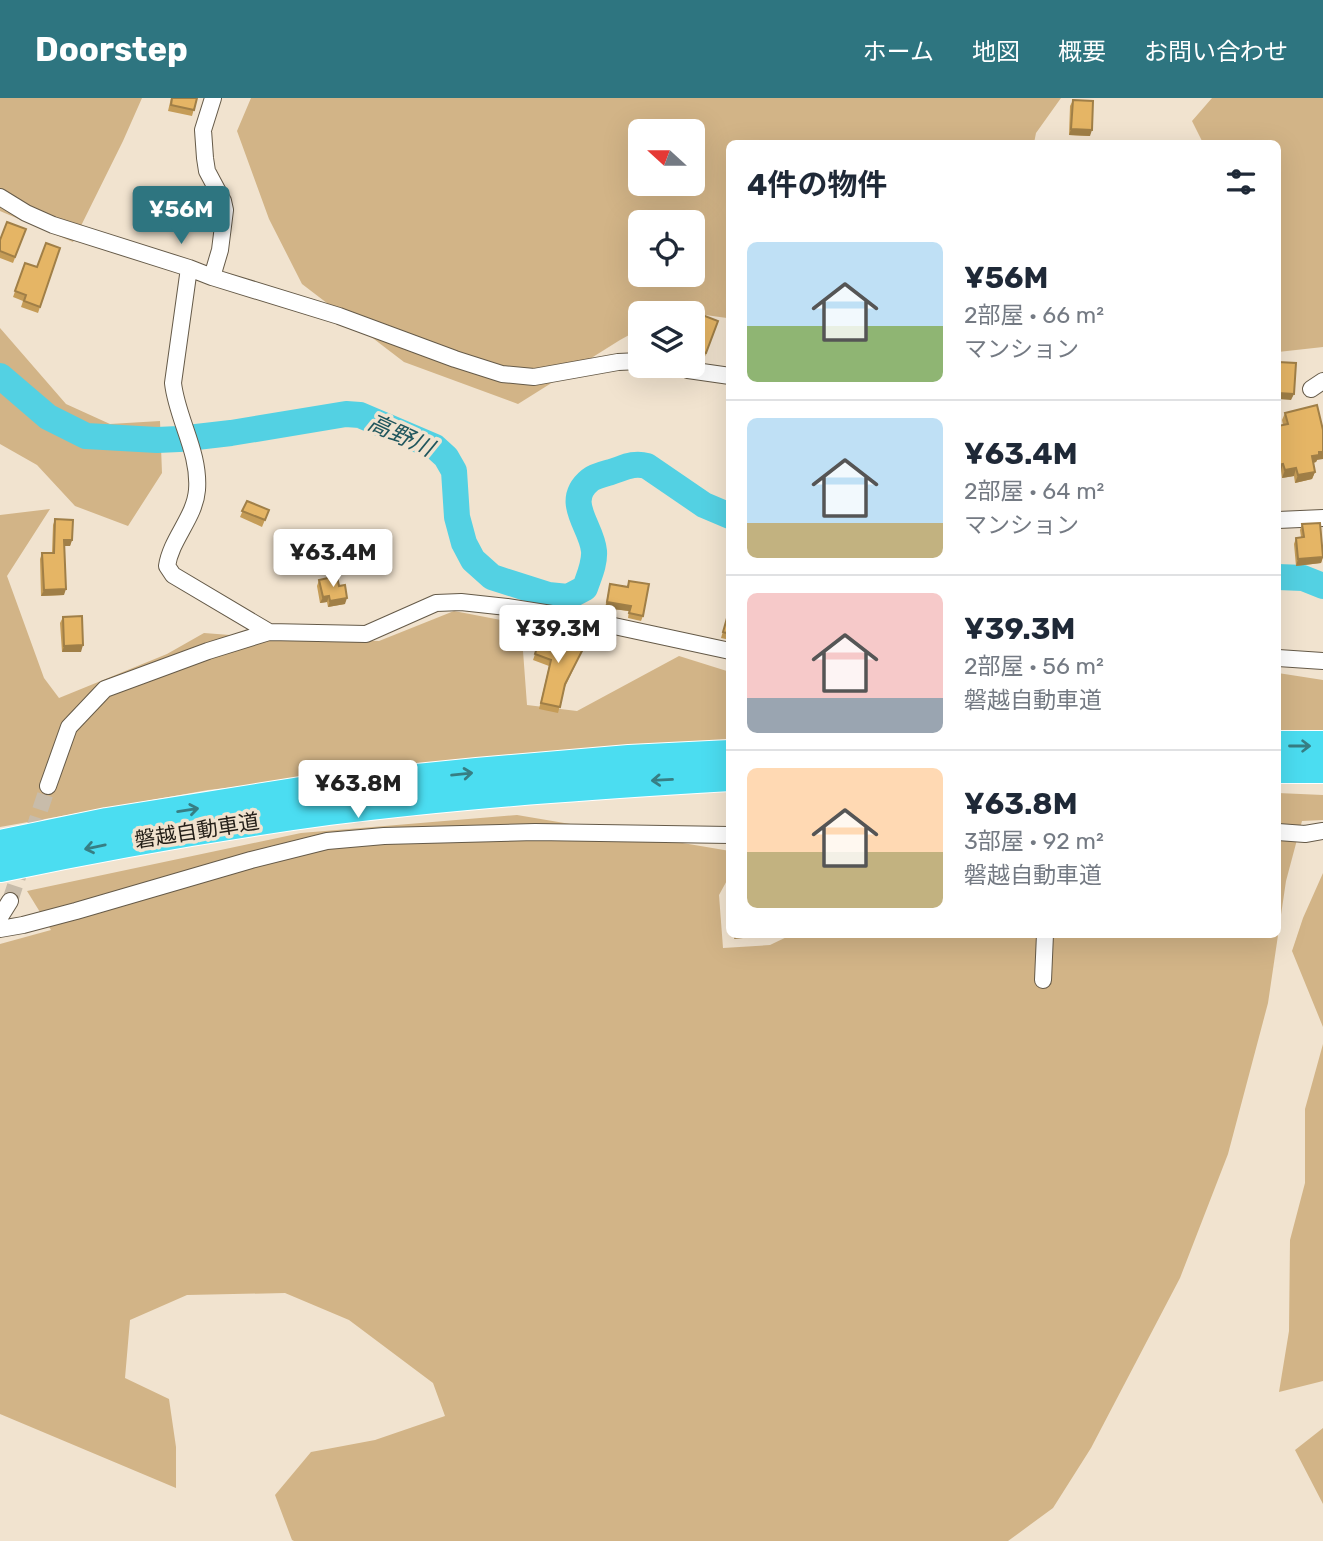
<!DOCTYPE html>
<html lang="ja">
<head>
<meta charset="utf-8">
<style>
	body { margin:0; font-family:Rubik,"Noto Sans JP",sans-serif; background:#f2f2f3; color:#1f2937; height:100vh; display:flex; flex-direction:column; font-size:26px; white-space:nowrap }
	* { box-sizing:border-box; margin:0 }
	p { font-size:23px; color:#747a83 }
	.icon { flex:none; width:38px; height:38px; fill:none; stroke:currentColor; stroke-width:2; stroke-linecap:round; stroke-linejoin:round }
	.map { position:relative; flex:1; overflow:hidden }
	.details { position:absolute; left:726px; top:42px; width:555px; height:798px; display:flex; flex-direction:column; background:#fff; border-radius:10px; box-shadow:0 7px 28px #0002 }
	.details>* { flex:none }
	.needle { width:46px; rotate:291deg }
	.buttons { position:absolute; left:628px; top:21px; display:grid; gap:14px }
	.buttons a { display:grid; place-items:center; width:77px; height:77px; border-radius:10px; background:#fff; box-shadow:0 7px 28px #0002; font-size:35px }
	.price { position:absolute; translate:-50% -60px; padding:0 16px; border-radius:7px; background:#fff; color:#222; font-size:23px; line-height:46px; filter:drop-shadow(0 2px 4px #0008) }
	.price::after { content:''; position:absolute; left:50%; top:42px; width:21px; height:16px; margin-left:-10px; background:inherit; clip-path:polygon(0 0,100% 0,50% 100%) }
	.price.selected { background:#2e7580; color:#fff }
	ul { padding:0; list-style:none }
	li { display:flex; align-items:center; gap:21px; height:175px; padding:0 21px }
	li+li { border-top:2px solid #e0e1e3 }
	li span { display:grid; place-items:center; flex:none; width:196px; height:140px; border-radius:10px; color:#555 }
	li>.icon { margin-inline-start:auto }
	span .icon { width:84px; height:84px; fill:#fffc; stroke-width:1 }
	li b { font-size:30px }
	h2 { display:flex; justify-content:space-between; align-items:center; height:84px; padding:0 21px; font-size:30px }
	header { display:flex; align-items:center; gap:42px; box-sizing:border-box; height:98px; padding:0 35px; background:#2e7580; color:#fff }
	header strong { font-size:33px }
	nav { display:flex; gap:38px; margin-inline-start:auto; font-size:24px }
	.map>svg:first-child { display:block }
</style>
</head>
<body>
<header>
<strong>Doorstep</strong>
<nav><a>ホーム</a><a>地図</a><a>概要</a><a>お問い合わせ</a></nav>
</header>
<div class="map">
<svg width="1323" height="1443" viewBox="0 0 1323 1443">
	<rect width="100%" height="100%" fill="#f1e3cf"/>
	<!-- green -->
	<path fill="#d2b487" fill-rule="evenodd" d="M0,0h142l-19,43 -50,101 -73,-31z
		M251,0h810l-25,35 -2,10 -304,1v178l-3,-4 -51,-7 -4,2h-32v16l-20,11 -102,64 -114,-42 -102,-78 -33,-65 -32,-88zM640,33h53v53h-53zM640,124h53v53h-53z
		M1212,0h111v249l-45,5v-208l-75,-1 -11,-22z
		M0,230l66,76 44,20 50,-3 2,52 -34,53 -53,-20 -38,-41 -37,-21z
		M50,411l-43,67 37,102 15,20 108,-44 37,-21 79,6 96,2 75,-30 67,13 6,81 50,6 102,-55 51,16v73l-212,10 -310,35 -208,37v-312z
		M1278,575l45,7v55l-45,-1z
		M1278,695l45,2v25l-21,1 -16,60 -18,122 -40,151 -48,124 -89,170 -38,60 -45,33h-714l-2,-1 -17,-45 36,-43 64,-12 70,-24 -12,-33 -84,-63 -64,-27 -98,2 -57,25 -5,58 44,21 7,48v41l-176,-74v-470l51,-14 -24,-39 274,-58 216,-18 213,36v24l-11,20 4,53 47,-3 23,-11h485z
		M1323,775v154l-31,-76 11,-33z
		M1323,946v337l-44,11 10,-61 1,-91 15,-57v-74z
		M1323,1330v76l-28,-54z"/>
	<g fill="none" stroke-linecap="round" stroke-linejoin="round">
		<!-- river -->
		<path stroke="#53d1e3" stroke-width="26" d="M0,278l48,41 38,19 71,4 22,-1 52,-6 115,-19 14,1 75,32 11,10 8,14 3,46 7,26 9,17 19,17 56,18 20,2 17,-9c4,-12 10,-24 9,-37 -2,-25 -31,-49 -4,-71 5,-4 14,-6 21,-8 13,-4 22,-10 36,-6l57,39 26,11
			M1278,479l25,1 20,8"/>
		<!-- minor-tunnel -->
		<path stroke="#c8bcaa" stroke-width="16" stroke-dasharray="16 8" stroke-linecap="butt" d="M10,803l38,-115"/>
		<defs>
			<path id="minor" d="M0,99l26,16 27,12 136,43 -16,115c4,36 27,69 24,107 -2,27 -26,49 -30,76l6,9 96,57
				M189,170l23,9 127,39 116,43 47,15 32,3 84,-15 22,-1
				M212,179l8,-27 5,-40 -2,-9 -16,-30 -2,-13 -2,-28 10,-32
				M676,268l12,4 42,6
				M1311,291l12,-8
				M1278,422l45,-2
				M1278,560l45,3
				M48,688l21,-59 36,-38 103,-38 61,-19 97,2 70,-31 25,-1 46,5 70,11 153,33
				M1278,734l27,2 18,-3
				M0,819l10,-16
				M0,831l23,-4 53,-14 175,-51 76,-19 57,-5 151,-4 195,3
				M1043,882l2,-46"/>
			<path id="motorway" d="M1278,648h45
				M1278,670h45
				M0,747l107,-22 219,-35 151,-15 152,-13 101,-5
				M0,769c109,-23 218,-42 329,-57 133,-17 267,-26 401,-34"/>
		</defs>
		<!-- minor casing -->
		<use href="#minor" stroke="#655a48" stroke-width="18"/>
		<!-- motorway casing -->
		<use href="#motorway" stroke="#fff" stroke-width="32"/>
		<!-- minor -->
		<use href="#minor" stroke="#fff" stroke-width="16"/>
		<!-- motorway -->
		<use href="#motorway" stroke="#4bddf1" stroke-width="30"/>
	</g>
	<!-- wall -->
	<path fill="#c59c57" d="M171,0h26l-5,18 -24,-5z
		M1073,2l17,36 -21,-1 1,-29z
		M26,131l-13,34 -13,-5v-18z
		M60,150l-22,65 -17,-6 2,-6 -10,-4 12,-34 12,4z
		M693,215l25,8 -15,41 -10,-4z
		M1285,315l32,47 -1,2 -3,1 2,9 -3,7 -17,4 -1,-7 -12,2 -1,-7 2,-46 -1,-5z
		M247,403l22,9 -7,17 -22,-10z
		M55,421l17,21 -2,6h-6v49l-23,1 -1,-37 2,-6h10l1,-28z
		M1302,426l21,33 -2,6 -25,3 -2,-22 2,-6 5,-1 -1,-7z
		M319,482l20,6 6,18 -17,3 -1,-5 -7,1 -3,-17z
		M629,483l14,35 -2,5 -13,-3 1,-7 -24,-3 5,-24 17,3z
		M729,513h1v29l-9,-2z
		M63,519l18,35h-19l-2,-29z
		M542,535l40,18 -17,36 -7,26 -19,-4 10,-43 -16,-6z"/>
	<!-- shaded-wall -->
	<path fill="#a07f47" d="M1071,31l21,1 -2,6 -21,-1z
		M1278,295l16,1 -3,6 -13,-1z
		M1319,354h4v7l-6,1 -1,2 -7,2 3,-8z
		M1283,366l-2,7 -3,1v-7z
		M1296,370l-2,8 -12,2 3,-8z
		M1315,374l-3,7 -17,4 3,-8z
		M64,442h8l-2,6h-8z
		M1323,459l-2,6 -25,3 2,-7z
		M66,491l-2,6 -23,1 3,-6z
		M329,498l-2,6 -7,1 3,-6z
		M347,500l-2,6 -17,3 2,-6z
		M607,504l24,4 -2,5 -24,-3z
		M83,547l-2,7h-19l2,-6z
		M736,836h17l-1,3 -18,2z"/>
	<!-- building -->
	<path fill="#e5b565" stroke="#a07f47" stroke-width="2" d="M172,0h25l-3,12 -23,-5z
		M1073,2l20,1 -1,29 -21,-1z
		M7,124l19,7 -11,28 -15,-6v-11z
		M46,145l14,5 -20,59 -16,-6 2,-6 -11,-4 10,-28 12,4z
		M692,213l26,10 -12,32 -13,-4z
		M1278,264l18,1 -2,31 -16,-1z
		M1317,307l6,25v22h-4v3l-7,1 3,16 -17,3 -2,-7 -11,2 -2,-6 -5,1v-39l10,-2 -3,-11z
		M247,403l22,9 -4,10 -23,-9z
		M55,421l18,1 -1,20h-8l2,49 -22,1 -2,-37h12z
		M1320,425l3,34 -25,2 -2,-21 8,-1 -2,-13z
		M337,478l2,10 6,-1 2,13 -17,3 -1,-5 -6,1 -4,-17z
		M629,483l20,3 -6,32 -14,-3 2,-7 -24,-4 3,-18 18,3z
		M729,513h1v23l-7,-2z
		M82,518l1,29 -19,1 -1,-29z
		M566,533l13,6 -5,10 8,4 -17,33 -5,23 -19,-4 10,-43 -16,-6 7,-21 20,7z"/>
	<!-- one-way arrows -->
	<defs><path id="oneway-shaft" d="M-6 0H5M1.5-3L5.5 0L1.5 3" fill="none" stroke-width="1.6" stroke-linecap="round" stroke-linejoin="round" transform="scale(1.75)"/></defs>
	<g stroke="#377e84">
		<use href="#oneway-shaft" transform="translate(1300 648)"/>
		<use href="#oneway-shaft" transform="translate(462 676) rotate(-6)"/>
		<use href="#oneway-shaft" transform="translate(662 682) rotate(177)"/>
		<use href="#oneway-shaft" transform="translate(188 712) rotate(-9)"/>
		<use href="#oneway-shaft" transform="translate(95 749) rotate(168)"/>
	</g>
	<g text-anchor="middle" stroke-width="7" stroke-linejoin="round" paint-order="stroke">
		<!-- street labels -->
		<g font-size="21" fill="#231e17" stroke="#f1e3cf">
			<text transform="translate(197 733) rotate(-9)" y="7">磐越自動車道</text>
		</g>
		<!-- water labels -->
		<g font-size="23" font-style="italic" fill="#20565d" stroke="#f1e3cf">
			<text transform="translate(401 337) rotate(25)" y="8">高野川</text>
		</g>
	</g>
</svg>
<div class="buttons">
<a><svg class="needle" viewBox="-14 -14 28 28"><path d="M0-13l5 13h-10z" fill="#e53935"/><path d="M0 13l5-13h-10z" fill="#747a83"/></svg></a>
<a><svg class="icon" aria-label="locate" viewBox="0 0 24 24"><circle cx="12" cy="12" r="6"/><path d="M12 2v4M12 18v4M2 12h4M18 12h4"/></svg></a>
<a><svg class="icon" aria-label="layers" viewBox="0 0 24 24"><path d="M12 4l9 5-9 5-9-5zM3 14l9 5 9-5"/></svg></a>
</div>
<b class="price selected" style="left:181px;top:148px">¥56M</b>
<b class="price" style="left:333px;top:491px">¥63.4M</b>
<b class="price" style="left:558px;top:567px">¥39.3M</b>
<b class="price" style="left:358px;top:722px">¥63.8M</b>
<section class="details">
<h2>4件の物件<svg class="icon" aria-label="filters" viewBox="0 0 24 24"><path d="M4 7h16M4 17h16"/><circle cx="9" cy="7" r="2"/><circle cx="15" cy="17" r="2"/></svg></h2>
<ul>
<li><span style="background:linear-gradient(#bfe0f5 60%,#8fb573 0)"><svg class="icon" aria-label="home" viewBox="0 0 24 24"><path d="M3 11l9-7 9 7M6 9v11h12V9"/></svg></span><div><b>¥56M</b><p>2部屋 · 66 m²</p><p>マンション</p></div></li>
<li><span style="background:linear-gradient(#bfe0f5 75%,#c2b280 0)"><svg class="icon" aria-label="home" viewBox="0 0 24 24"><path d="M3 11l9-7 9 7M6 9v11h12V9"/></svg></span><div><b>¥63.4M</b><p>2部屋 · 64 m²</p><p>マンション</p></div></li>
<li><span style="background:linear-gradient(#f6c9c9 75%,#9aa5b1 0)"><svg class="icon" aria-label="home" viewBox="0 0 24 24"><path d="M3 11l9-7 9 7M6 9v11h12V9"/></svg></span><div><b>¥39.3M</b><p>2部屋 · 56 m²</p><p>磐越自動車道</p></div></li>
<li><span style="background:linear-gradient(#ffd9b3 60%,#c2b280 0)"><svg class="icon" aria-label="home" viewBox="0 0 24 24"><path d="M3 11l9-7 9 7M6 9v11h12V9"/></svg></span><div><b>¥63.8M</b><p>3部屋 · 92 m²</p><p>磐越自動車道</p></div></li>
</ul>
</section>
</div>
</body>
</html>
